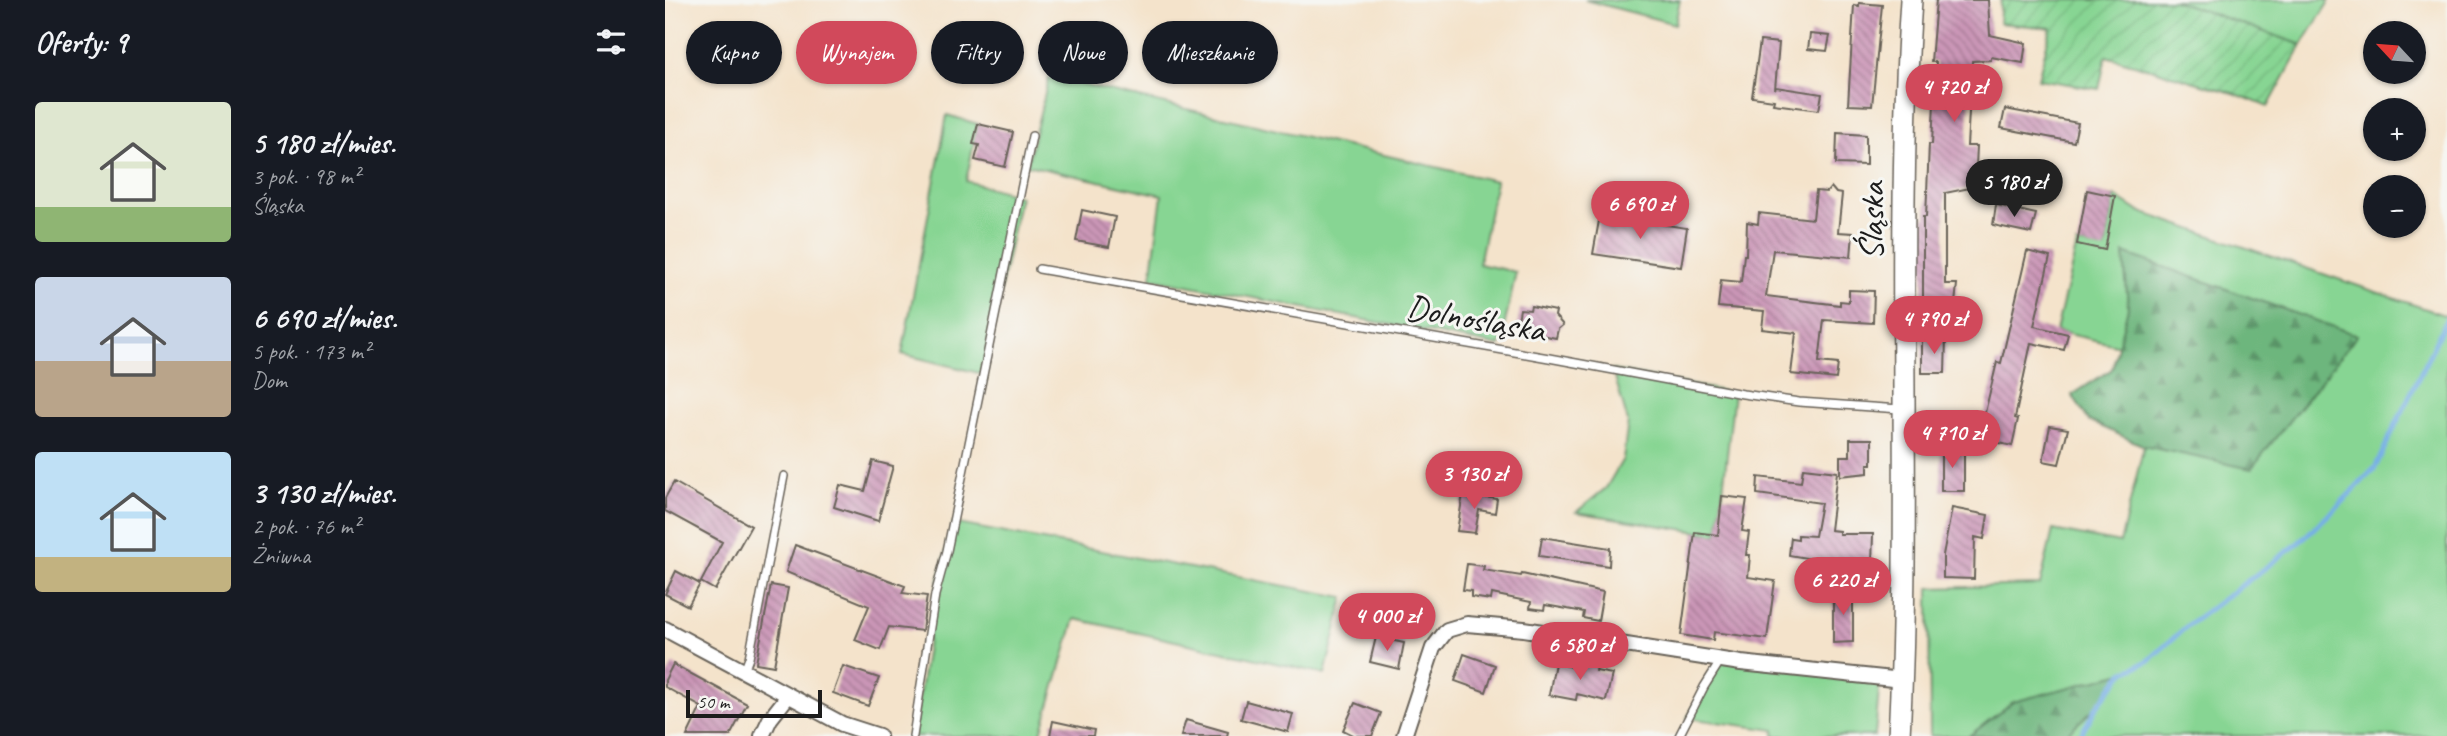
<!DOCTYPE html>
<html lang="pl">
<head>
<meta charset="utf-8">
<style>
	body { margin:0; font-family:Caveat,sans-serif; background:#20242c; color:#f1f3f6; height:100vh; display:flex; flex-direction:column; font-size:26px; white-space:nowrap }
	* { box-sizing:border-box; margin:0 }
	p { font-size:23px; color:#9ea1a6 }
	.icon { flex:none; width:38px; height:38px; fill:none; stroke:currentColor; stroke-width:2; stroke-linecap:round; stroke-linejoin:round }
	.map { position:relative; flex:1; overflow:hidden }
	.drawer { display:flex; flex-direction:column; background:#171b24; width:665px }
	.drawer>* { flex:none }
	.hud { position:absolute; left:21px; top:21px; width:665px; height:63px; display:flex; gap:14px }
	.needle { width:46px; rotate:296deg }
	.fabs { position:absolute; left:1698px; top:21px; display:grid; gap:14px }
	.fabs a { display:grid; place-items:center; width:63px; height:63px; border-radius:50%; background:#171b24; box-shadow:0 2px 5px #0004; font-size:35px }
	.scale { position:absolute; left:21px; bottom:18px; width:136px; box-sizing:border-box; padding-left:7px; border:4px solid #1c1c1c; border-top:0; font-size:19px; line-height:24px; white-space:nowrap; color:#1c1c1c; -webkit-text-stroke:5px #f6f6f2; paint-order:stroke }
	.price { position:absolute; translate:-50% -60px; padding:0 16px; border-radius:24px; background:#d1495b; color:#fff; font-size:23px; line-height:46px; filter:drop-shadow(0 2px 4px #0008) }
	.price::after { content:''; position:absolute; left:50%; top:42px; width:21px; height:16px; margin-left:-10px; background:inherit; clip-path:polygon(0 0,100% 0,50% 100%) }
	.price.selected { background:#222; color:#fff }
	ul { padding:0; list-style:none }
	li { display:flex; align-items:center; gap:21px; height:175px; padding:0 35px }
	li span { display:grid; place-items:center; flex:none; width:196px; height:140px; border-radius:7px; color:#555 }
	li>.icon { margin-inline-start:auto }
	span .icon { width:84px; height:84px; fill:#fffc; stroke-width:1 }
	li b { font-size:30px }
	h2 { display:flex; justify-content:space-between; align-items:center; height:84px; padding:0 35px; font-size:30px }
	.pill { padding:0 24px; border-radius:32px; background:#171b24; box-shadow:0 2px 5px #0004; font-size:24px; line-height:63px }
	.pill.selected { background:#d1495b; color:#fff }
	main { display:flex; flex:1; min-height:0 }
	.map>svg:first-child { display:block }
</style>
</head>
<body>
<main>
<section class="drawer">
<h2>Oferty: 9<svg class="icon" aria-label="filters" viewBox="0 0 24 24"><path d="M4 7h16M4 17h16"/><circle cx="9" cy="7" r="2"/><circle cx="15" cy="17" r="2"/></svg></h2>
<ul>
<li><span style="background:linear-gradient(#dfe7d0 75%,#8fb573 0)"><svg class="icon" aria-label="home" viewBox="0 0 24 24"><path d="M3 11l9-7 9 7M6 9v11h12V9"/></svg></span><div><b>5 180 zł/mies.</b><p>3 pok. · 98 m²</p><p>Śląska</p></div></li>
<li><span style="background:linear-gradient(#c9d6e8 60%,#b9a48a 0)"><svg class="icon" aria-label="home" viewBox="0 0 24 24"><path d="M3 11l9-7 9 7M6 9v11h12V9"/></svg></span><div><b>6 690 zł/mies.</b><p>5 pok. · 173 m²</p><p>Dom</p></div></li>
<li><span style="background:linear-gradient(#bfe0f5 75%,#c2b280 0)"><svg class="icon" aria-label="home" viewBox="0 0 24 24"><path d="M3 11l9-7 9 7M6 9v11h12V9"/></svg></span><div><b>3 130 zł/mies.</b><p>2 pok. · 76 m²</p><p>Żniwna</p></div></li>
</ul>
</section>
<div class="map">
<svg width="1782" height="736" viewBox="0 0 1782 736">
	<defs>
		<pattern id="forest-firs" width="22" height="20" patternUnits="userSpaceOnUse" patternTransform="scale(1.75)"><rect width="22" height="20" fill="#6db67d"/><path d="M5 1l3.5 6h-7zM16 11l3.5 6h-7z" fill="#599366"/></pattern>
		<pattern id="garden-furrows" width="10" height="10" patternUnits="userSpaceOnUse" patternTransform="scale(1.75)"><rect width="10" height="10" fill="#87d593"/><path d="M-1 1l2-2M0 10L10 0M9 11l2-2" fill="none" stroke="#74b67e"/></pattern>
		<pattern id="building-back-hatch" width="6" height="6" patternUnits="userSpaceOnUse" patternTransform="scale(1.75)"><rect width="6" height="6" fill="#cb96b7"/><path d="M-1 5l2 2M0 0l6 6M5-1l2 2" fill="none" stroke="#a47a94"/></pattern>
	</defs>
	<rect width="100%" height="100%" fill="#f6f6f2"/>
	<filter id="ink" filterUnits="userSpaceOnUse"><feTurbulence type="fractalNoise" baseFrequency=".0143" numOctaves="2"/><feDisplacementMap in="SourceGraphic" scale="14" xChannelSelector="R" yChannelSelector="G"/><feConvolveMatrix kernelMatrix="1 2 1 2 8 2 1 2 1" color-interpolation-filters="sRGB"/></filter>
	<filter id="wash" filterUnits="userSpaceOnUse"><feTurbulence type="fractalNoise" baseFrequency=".00686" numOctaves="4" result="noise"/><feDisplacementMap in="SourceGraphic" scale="28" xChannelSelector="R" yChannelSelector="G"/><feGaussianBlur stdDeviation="1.57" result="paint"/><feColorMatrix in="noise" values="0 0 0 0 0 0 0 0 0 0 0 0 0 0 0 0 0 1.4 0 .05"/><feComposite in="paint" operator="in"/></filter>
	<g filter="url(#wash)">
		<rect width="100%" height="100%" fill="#f4e3cb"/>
		<!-- grass -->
		<path fill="#87d593" stroke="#527858" stroke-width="2" d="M920,0h95l-5,24z
			M1508,0h157l-28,45z
			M384,77l447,104 -17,83 37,8 -16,74 -349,-68 11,-83 -135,-30z
			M282,115l31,9 -12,57 54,15 -37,178 -81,-20z
			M1450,196l23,15 309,105v420h-385l-49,-34 -44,34h-39l-1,-148 111,-3 13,-55 67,13 24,-97 107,22 -127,-215 4,55 -8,38 -64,-15 21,-87 28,5z
			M948,370l121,23 -16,142 -142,-23 30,-24 17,-29 5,-37z
			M288,523l391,74 -19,77 -250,-55 -35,117h-127l22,-141z
			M1056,660l159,18 -5,58h-101l1,-6 -88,-12z"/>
		<!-- forest -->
		<path fill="url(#forest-firs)" stroke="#44694c" stroke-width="2" d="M1459,253l233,82 -106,134 -107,-23 -55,-25 -17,-26 40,-26 16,-61z
			M1458,673l-26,33 -33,30h-95l44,-34z"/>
		<!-- garden -->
		<path fill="url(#garden-furrows)" stroke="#527858" stroke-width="2" d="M1336,0h172l129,45 -34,62 -32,-13 -130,-38 -7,33 -61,-10 13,-51 -52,-5z"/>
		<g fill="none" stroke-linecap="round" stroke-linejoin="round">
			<!-- stream -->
			<path stroke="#76afe6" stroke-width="5" d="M1415,736l17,-30 26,-33 25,-12 39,-35 109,-81 42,-39 37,-38 72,-150"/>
		</g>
		<g id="blocks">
			<!-- building -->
			<path fill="url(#building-back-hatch)" d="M1271,0h52l2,35 36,8 -3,20 -32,-6v3l-19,1 -5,85h10l-2,41 -30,6v91h12l-2,20h-32v-87h3l3,-73h3l4,-82h-5z
				M1194,3l23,2 -10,101 -24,-1 6,-100 5,1z
				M1145,34l20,2 -3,15 -19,-2z
				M1095,41l19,2 -4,46 1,-2 46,7 -3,16 -46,-6 1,-4 -22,-3z
				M1340,109l73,14 -4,19 -73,-14z
				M313,124l35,8 -8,35 -30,-7 4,-15 -6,-1z
				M1172,133l29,2v30l-30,-1z
				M1166,187l5,6 6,1 -4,38 15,1 -2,24 -78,-7 -7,46 74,9v-4l9,1v-12l25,1 -1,32 -49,-3 -5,42 19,2 -2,15 -45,-5 5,-41 -34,-4 2,-18 -46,-4 3,-27 20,2 3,-27h2l1,-33 11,2 1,-11 54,6 3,-28 11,1z
				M1422,190l28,6 -10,54 -28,-6z
				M1331,205l40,9 -5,19 -38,-8z
				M417,210l33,7 -6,30 -33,-6z
				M935,215l87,13 -6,39 -88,-13z
				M1362,251l23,6 -16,69 34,8 -4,16 -33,-7 -16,75 3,1 -6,27 -33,-8 18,-76 4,1z
				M866,306l25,5 -1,5 8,9 -5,4 -2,9 -30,-6 1,-4 -10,-2 3,-17 10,1z
				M1281,338l-1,35h-23v-34z
				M1385,426l18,3 -9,35 -16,-3z
				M1185,439h22v25h-4v9l-28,3v-20h10z
				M1276,448l23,1v42h-23z
				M208,461l20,5 -15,55 -44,-14 6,-22 25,6z
				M1138,468l34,4 -7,58 9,1v3h34l-1,30h-19v2l-64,-11 2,-17 7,1v-4l17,1 6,-33 -64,-9 1,-17 43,5z
				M9,482l77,44 -36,64 -14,-8 21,-40 -57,-31v-13z
				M798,494l34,5 -2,14 -16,-3 -4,23 -18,-2z
				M1057,496l25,3 -5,32 7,1 -3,23h4l-2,22 27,4 -8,58 -53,-7 -1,8 -32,-5 14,-103 23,3z
				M1287,508l36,7 -4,24 -9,-2 -1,42 -31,-1v-23z
				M877,537l68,11 -1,18 -70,-10z
				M130,545l110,41 -3,7 25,3 -5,35 -33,-4 -9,23 -25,-10 14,-34 -83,-34z
				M802,564l17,2 -1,4 38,6 1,-2 81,18 -5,29 -15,-3 1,-6 -39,-7 -1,5 -14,-2 1,-6 -39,-8 -1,6 -20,-3v-6l-8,-1z
				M11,571l24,13 -12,22 -23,-12z
				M106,585l17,3 -14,78 -18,-3z
				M1168,591h20v51l-20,1z
				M711,637l28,6 -5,26 -29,-7z
				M799,654l31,11 -9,27 -31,-11z
				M890,663l26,6 1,-5 15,2 -1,5 16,3 -6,27 -29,-7 -1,6 -27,-5z
				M8,664l74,40 -17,32h-43l14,-29 -36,-20v-7z
				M178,666l36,12 -11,28 -35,-13z
				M581,701l47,13 -5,18 -47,-13z
				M690,703l26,10 -9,23h-17l-12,-6z
				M521,720l42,12 -1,4h-46z
				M388,721l41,9 -1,6h-43z"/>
		</g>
	</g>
	<g filter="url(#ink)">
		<use href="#blocks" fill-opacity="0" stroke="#686259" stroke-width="2"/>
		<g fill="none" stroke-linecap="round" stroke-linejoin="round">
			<defs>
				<path id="lane" d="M374,269l510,89 194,36 56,8 101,7
					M79,671l5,-13 35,-182
					M248,736l22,-141 12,-44 85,-415
					M1014,736l25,-49 17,-27"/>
				<path id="street" d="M0,629l177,95 37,12
					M97,736l8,-17 18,-23
					M739,736l29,-88 14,-18 20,-6 57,5 217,34 161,17"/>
				<path id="secondary" d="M1234,736c13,-245 -4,-491 12,-736"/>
			</defs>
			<!-- lane casing -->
			<use href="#lane" stroke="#686259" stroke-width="10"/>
			<!-- street casing -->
			<use href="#street" stroke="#686259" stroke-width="18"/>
			<!-- secondary casing -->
			<use href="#secondary" stroke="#686259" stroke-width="24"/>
			<!-- lane -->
			<use href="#lane" stroke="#fff" stroke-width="7"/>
			<!-- street -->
			<use href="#street" stroke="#fff" stroke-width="14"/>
			<!-- secondary -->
			<use href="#secondary" stroke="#fff" stroke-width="21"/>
		</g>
	</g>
	<g text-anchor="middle" stroke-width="6" stroke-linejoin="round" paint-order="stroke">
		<!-- street labels -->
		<g font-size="35" fill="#1c1c1c" stroke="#f6f6f2">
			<text transform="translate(1206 221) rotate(-89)" y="12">Śląska</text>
			<text transform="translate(811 318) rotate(10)" y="12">Dolnośląska</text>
		</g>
	</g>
</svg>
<div class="fabs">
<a><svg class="needle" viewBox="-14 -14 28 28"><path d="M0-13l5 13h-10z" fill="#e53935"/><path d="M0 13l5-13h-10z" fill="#9ea1a6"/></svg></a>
<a>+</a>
<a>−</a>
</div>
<div class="scale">50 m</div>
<b class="price" style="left:1289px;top:124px">4 720 zł</b>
<b class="price selected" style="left:1349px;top:219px">5 180 zł</b>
<b class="price" style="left:975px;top:241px">6 690 zł</b>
<b class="price" style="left:1269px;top:356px">4 790 zł</b>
<b class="price" style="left:1287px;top:470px">4 710 zł</b>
<b class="price" style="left:809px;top:511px">3 130 zł</b>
<b class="price" style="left:1178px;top:617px">6 220 zł</b>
<b class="price" style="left:722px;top:653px">4 000 zł</b>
<b class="price" style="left:915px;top:682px">6 580 zł</b>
<div class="hud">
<a class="pill">Kupno</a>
<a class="pill selected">Wynajem</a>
<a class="pill">Filtry</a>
<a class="pill">Nowe</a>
<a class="pill">Mieszkanie</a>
</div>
</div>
</main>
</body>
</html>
